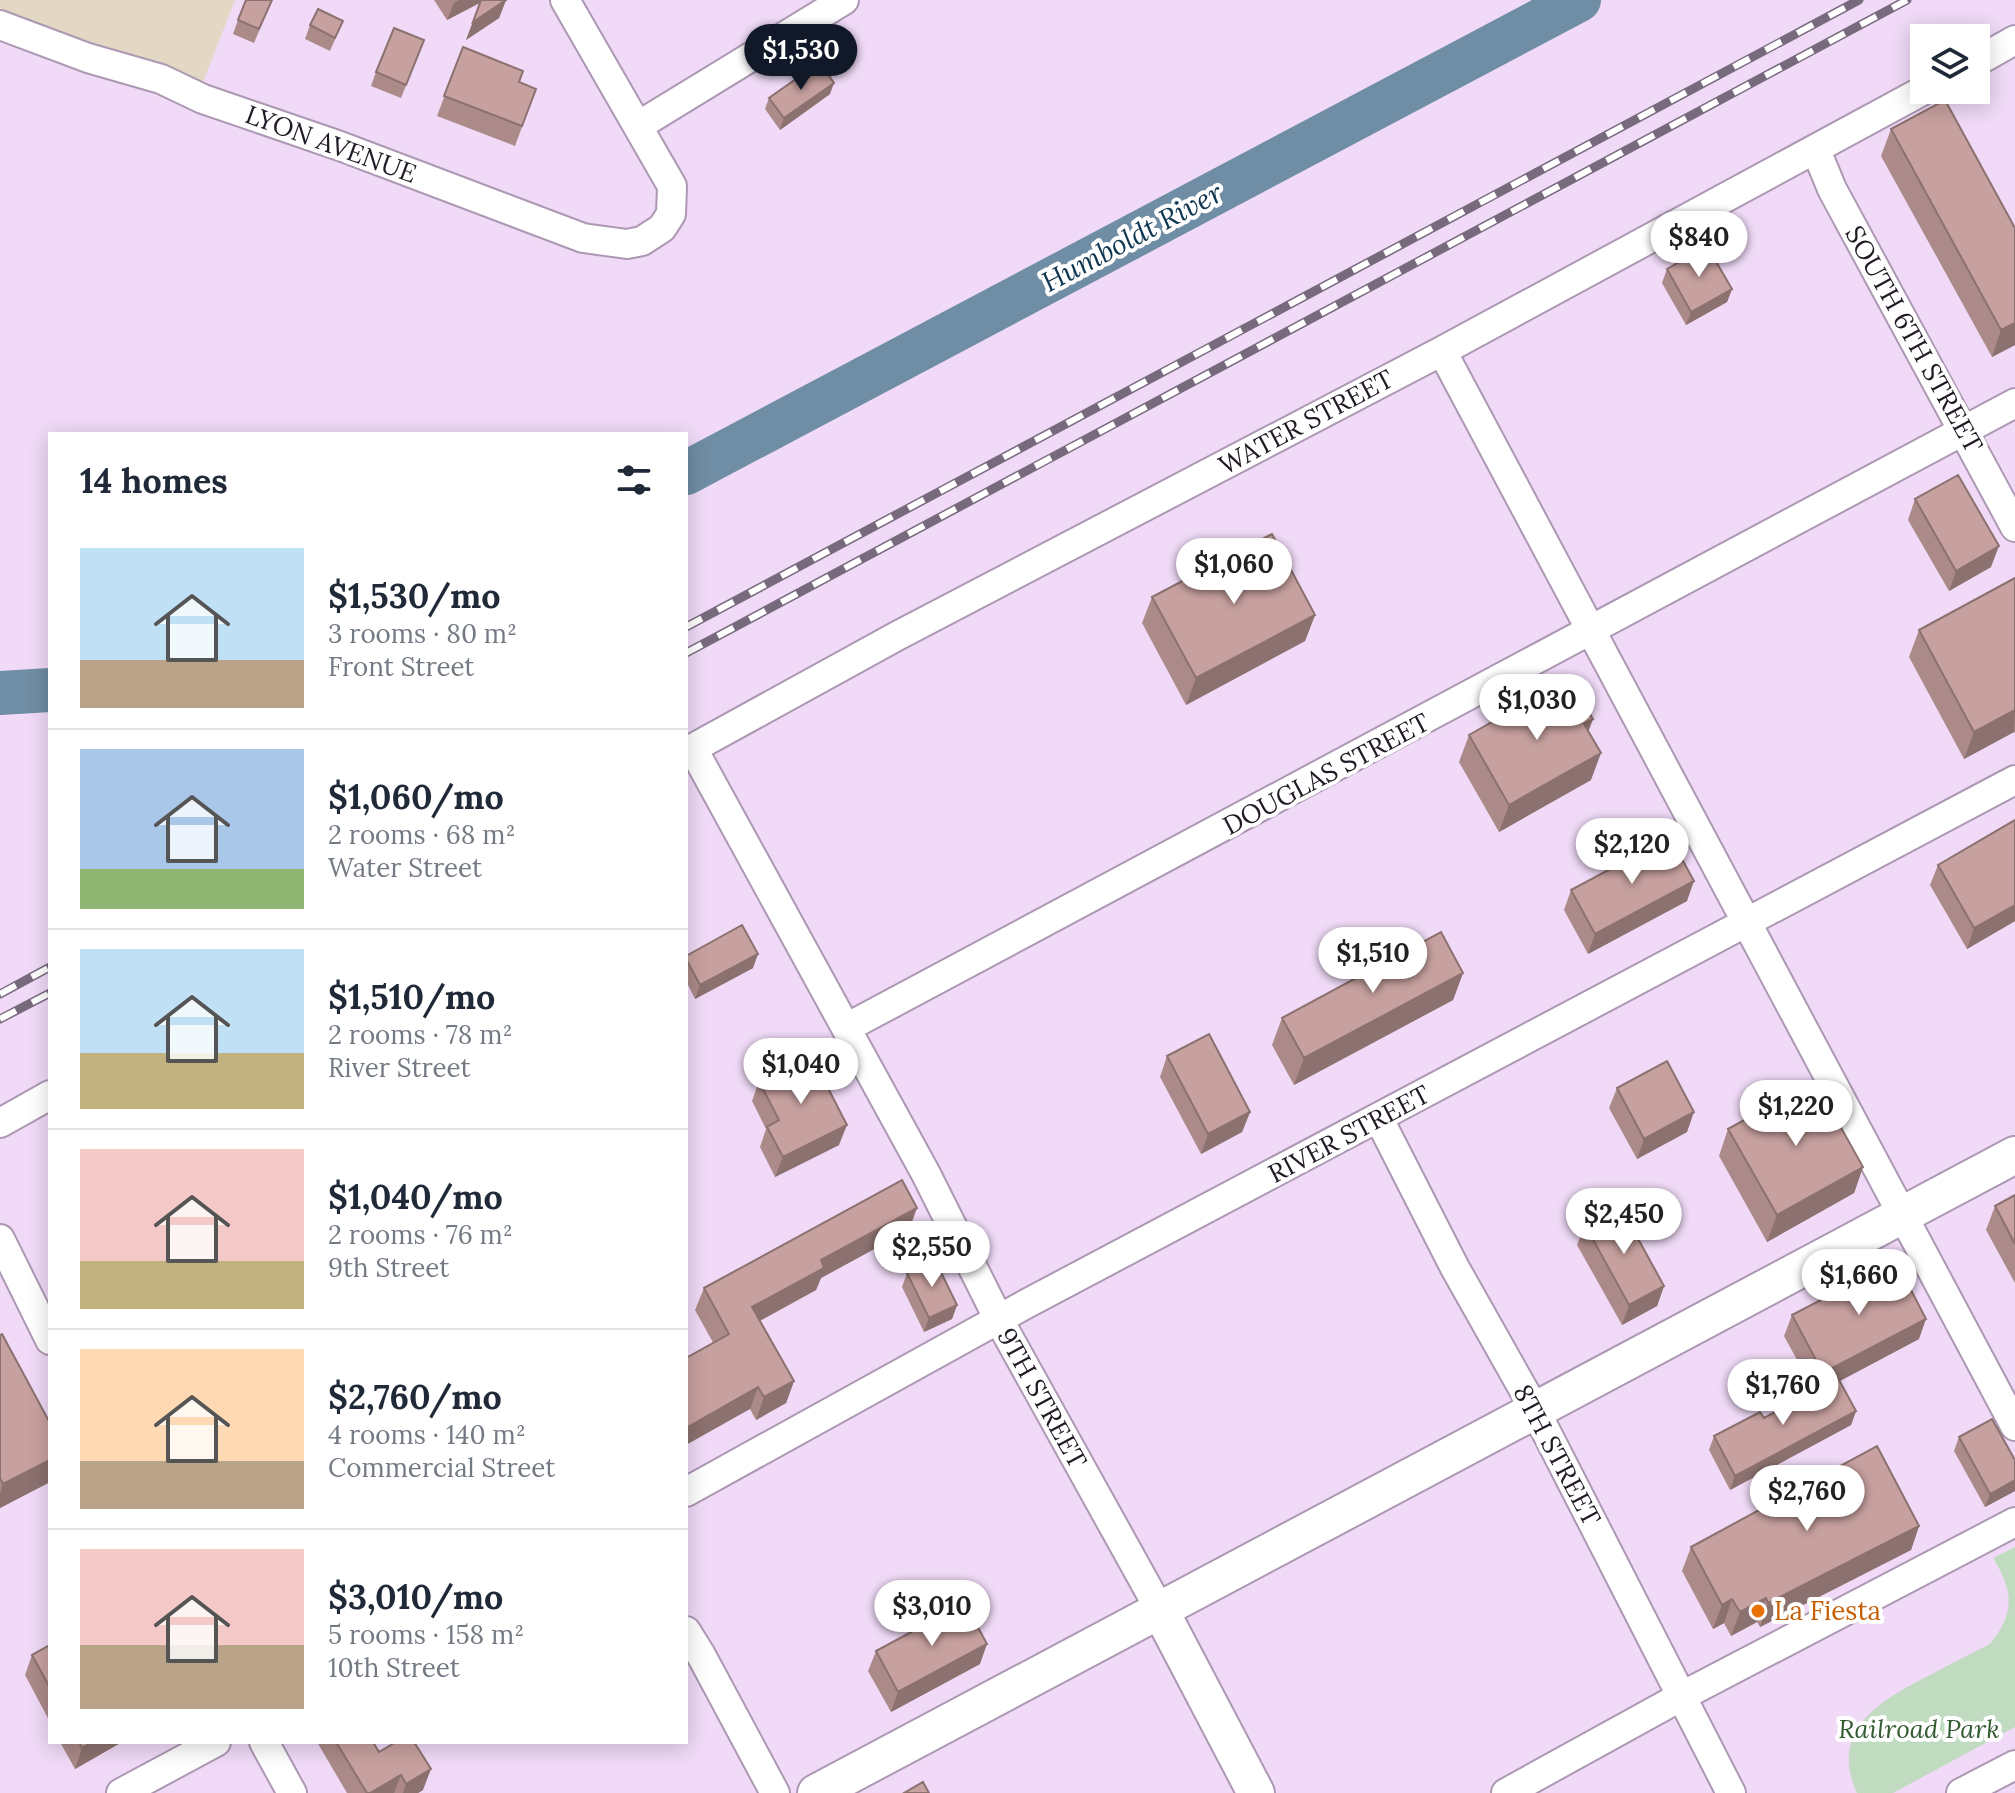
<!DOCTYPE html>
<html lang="en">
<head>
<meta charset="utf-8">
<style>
	body { margin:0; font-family:Lora,serif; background:#f2f2f3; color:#1f2937; height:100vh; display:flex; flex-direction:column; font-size:30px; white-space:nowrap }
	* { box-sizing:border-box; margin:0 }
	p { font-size:26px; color:#747a83 }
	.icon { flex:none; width:44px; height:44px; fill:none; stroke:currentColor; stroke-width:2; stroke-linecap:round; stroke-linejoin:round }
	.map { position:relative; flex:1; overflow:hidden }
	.panel { position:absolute; left:48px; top:432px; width:640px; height:1312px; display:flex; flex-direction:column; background:#fff; border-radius:0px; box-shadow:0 4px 20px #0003 }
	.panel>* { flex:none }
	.controls { position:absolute; left:1910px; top:24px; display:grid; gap:16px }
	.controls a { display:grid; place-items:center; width:80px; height:80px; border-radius:0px; background:#fff; box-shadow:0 4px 20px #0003; font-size:40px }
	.price { position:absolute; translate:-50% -68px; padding:0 18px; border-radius:28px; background:#fff; color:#222; font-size:26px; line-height:52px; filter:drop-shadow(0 2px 4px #0008) }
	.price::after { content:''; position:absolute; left:50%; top:48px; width:24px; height:18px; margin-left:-12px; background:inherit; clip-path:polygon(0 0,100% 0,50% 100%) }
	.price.on { background:#111827; color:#fff }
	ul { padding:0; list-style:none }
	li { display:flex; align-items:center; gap:24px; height:200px; padding:0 32px }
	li+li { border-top:2px solid #e0e1e3 }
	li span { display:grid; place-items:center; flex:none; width:224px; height:160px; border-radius:0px; color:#555 }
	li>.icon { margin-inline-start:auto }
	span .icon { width:96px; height:96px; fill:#fffc; stroke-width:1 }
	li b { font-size:34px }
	h2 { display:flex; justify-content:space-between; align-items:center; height:96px; padding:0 32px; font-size:34px }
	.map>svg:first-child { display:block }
</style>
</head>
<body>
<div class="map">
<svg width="2015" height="1793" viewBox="0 0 2015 1793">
	<rect width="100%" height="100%" fill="#f0daf7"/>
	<!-- education -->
	<path fill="#e3d8c3" d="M0,0h235l-34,87 -201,-64z"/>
	<!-- green -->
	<path fill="#c1dbc0" d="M2015,1547v180l-122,66h-36c-29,-63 24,-93 71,-117 21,-11 41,-22 62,-32 25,-31 24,-52 3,-86z"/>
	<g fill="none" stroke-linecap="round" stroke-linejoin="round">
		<!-- river -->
		<path stroke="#6f8da4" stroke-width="44" d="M686,473l893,-473
			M0,693l50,-3"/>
		<defs>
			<path id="minor" d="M0,25l88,33 73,21 42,20 137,47 243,92 44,6 15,-3 20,-13 9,-14 1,-28 -107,-186
				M1976,62l39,-22
				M638,126l206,-126
				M1816,150l16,39 183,338
				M1442,351l573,1075
				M693,749l233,425 73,146 161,290
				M686,752l211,-116 545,-285 482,-261
				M846,1028l1169,-625
				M1379,1119l76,149 80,142 196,383
				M0,1123l50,-28
				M0,1239l50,101
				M686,1492l340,-188 989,-524
				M686,1631l15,24 74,138
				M264,1742l28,51
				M121,1793l95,-51
				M1506,1793l176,-97 333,-174
				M1961,1793l54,-28"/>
			<path id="tertiary" d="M1160,1610l96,183
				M816,1793l1199,-638"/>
		</defs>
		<!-- minor casing -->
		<use href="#minor" stroke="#ad98b3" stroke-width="32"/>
		<!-- tertiary casing -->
		<use href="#tertiary" stroke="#ad98b3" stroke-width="40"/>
		<!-- minor -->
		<use href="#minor" stroke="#fff" stroke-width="28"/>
		<!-- tertiary -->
		<use href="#tertiary" stroke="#fff" stroke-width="36"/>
		<defs>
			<path id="rail" d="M686,627l1173,-627
				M686,653l1221,-653
				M0,994l50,-27
				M0,1019l50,-26"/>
		</defs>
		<!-- rail casing -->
		<use href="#rail" stroke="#786a7d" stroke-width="9"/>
		<!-- rail -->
		<use href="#rail" stroke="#fff" stroke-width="6" stroke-dasharray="18" stroke-linecap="butt"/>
	</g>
	<!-- wall -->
	<path fill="#ab8a89" d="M272,0l-18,43 -21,-9 5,-14z
		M434,0h72l-7,18 -33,22 14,-37 -33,17z
		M343,21l-13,30 -25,-12 5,-14z
		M463,47l56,35 17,7 -21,57 -78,-30z
		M419,53l-18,45 -30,-12 5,-14z
		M799,84l31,10 -50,36 -15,-21 4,-11z
		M1891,129l124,99v117l-23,12 -111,-201z
		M1667,269l65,20 -5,13 -41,23 -24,-42z
		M1915,499l76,68 -42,24 -41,-71z
		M2015,578v155l-1,-1 -50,27 -55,-102 10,-27z
		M1152,597l163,18 -10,26 -119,64 -44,-82z
		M1588,731l3,49 -92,52 -40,-70 10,-27z
		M2015,820v101l-48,28 -37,-64 8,-20z
		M1571,890l116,11 -99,53 -24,-44z
		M686,956l67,12 -58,31 -9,-18z
		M1463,973l-10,27 -159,85 -22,-40 10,-27z
		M1167,1056l83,56 -8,20 -41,22 -41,-77z
		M759,1081l80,64 -64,32 -15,-30 6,-18 -14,-28z
		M1617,1088l70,44 -50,27 -28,-51z
		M1728,1129l135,38 -9,26 -87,49 -48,-86z
		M2015,1195v88l-29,-53 9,-24z
		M1585,1225l79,61 -7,20 -35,19 -45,-80z
		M909,1230l-88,48 -5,12 -56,31 34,60 -8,22 -30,17 -61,-110 9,-22z
		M907,1273l50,32 -5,14 -28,13 -22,-45z
		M1792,1315l127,24 -79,42 16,30 -5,14 -121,65 -21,-40 5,-14 50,-18 50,-27 -30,-55z
		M0,1335l50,147 -50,26z
		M1959,1437l56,23v31l-30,16 -31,-56z
		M1919,1526l-8,24 -151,77 -3,-5 -26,14 -7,-13 -11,6 -31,-58 9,-24z
		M50,1645v77l-25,-47 7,-20z
		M876,1651l104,13 -89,48 -23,-41z
		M60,1742h62l-47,27z
		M317,1742h56l6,10 44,38 -5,3h-71z"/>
	<!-- shaded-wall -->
	<path fill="#8b716f" d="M459,0h22v2l-34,18 7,-17z
		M506,0l-7,18 -33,22 7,-18z
		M834,83l-4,11 -50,36 4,-12z
		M1732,289l-5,13 -41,23 5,-13z
		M2015,323v22l-23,12 9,-27z
		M1999,546l-8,21 -42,24 7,-20z
		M1315,615l-10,26 -119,64 10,-27z
		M2015,710l-1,22 -50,27 10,-27z
		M1593,719l-10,27 1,-22z
		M1601,753l-10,27 -92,52 10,-27z
		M1694,881l-7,20 -99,53 7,-20z
		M2015,905v16l-48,28 7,-21z
		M758,954l-5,14 -58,31 5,-14z
		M1463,973l-10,27 -159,85 10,-27z
		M1250,1112l-8,20 -41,22 7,-20z
		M1694,1112l-7,20 -50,27 7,-20z
		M847,1125l-8,20 -64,32 8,-20z
		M1863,1167l-9,26 -87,49 10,-27z
		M917,1208l-8,22 -88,48 -5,12 -72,39 8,-22 69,-47z
		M1664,1286l-7,20 -35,19 7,-20z
		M957,1305l-5,14 -28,13 5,-14z
		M1926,1319l-7,20 -104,55 8,-21z
		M794,1381l-8,22 -30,17 8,-23z
		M758,1387l-8,22 -64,36v-17z
		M1856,1411l-5,14 -121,65 5,-14z
		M50,1460v22l-50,26v-15l3,-9z
		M2015,1480v11l-30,16 5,-13z
		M1919,1526l-8,24 -151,77 8,-24z
		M1766,1598l-9,24 -26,14 9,-24z
		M1732,1599l-8,24 -11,6 9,-24z
		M987,1644l-7,20 -89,48 7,-20z
		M93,1742h29l-47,27 7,-21z
		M431,1769l-8,21 -5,3h-15l3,-9z
		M401,1775l-7,18h-24z"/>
	<!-- building -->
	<path fill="#c7a19f" stroke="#8b716f" stroke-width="2" d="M246,0h26l-13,29 -21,-9z
		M481,0h25l-33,22z
		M318,9l25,12 -8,17 -25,-13z
		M394,28l30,12 -18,45 -30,-13z
		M463,47l60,24 -4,11 17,7 -14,37 -78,-30z
		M823,67l11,16 -50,35 -15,-20 27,-19 3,5z
		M1945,100l70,128v95l-14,7 -110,-201z
		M1707,246l25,43 -41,23 -24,-43z
		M1958,475l41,71 -43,25 -41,-72z
		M1272,534l43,81 -119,63 -44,-81z
		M2015,578v132l-41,22 -55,-102z
		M1569,678l24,41 -9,5 17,29 -92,52 -40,-70z
		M2015,820v85l-41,23 -36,-63z
		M1670,837l24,44 -99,53 -24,-44z
		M742,925l16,29 -58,31 -14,-26v-3z
		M1441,932l22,41 -159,85 -22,-40z
		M1209,1034l41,78 -42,22 -41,-78z
		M811,1055l36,70 -64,32 -16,-30 12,-7 -20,-39z
		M1667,1061l27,51 -50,27 -27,-51z
		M1815,1081l48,86 -86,48 -49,-86z
		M902,1180l15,28 -96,52 3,8 -72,39 42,74 -30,16 -6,-10 -72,41v-70l43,-24 -25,-46z
		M2015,1195v49l-20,-38z
		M1620,1206l44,80 -35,19 -44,-80z
		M935,1260l22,45 -28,13 -22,-45z
		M1896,1261l30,58 -103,54 -31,-58z
		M2,1334l48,89v37l-47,24 -3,-6v-143z
		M1838,1378l18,33 -121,65 -21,-40 46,-24 4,6z
		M1992,1419l23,41v20l-25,14 -31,-57z
		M1877,1446l42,80 -151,77 -2,-5 -26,14 -8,-13 -10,6 -31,-58z
		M965,1603l22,41 -89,48 -22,-41z
		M50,1645v43l-18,-33z
		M79,1742h14l-11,6z
		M336,1742h37l6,10 17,-10h18l17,27 -25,15 -5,-9 -31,18h-3z
		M923,1782l6,11h-25z"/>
	<!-- markers -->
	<circle fill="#e8710a" stroke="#fff" stroke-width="3" cx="1758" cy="1611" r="8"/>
	<g text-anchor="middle" stroke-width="8" stroke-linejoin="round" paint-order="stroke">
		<!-- street labels -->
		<g font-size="26" fill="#211924" stroke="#fff">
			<text transform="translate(331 144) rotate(20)" y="9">LYON AVENUE</text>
			<text transform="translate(1914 339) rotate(61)" y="9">SOUTH 6TH STREET</text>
			<text transform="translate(1306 422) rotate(-28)" y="9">WATER STREET</text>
			<text transform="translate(1326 774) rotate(-28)" y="9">DOUGLAS STREET</text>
			<text transform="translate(1349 1134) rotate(-28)" y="9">RIVER STREET</text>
			<text transform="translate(1042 1398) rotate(61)" y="9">9TH STREET</text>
			<text transform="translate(1557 1455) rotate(62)" y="9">8TH STREET</text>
		</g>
		<!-- food labels -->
		<g font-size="26" fill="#c56008" stroke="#fff" text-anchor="start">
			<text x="1774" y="1620">La Fiesta</text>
		</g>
		<!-- park labels -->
		<g font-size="26" font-style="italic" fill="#345c33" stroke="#fff">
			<text x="1919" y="1738">Railroad Park</text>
		</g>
		<!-- water labels -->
		<g font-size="28" font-style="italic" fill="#0f3650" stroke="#fff">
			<text transform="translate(1132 237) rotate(-28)" y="10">Humboldt River</text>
		</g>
	</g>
</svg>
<div class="controls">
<a><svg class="icon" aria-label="layers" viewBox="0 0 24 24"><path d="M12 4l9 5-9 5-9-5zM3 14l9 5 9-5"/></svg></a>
</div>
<b class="price on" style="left:801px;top:92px">$1,530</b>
<b class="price" style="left:1699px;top:279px">$840</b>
<b class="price" style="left:1234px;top:606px">$1,060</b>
<b class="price" style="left:1537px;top:742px">$1,030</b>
<b class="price" style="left:1632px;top:886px">$2,120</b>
<b class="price" style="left:1373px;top:995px">$1,510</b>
<b class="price" style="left:801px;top:1106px">$1,040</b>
<b class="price" style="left:1796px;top:1148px">$1,220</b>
<b class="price" style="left:1624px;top:1256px">$2,450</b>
<b class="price" style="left:932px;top:1289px">$2,550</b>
<b class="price" style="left:1859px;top:1317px">$1,660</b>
<b class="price" style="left:1783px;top:1427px">$1,760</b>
<b class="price" style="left:1807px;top:1533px">$2,760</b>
<b class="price" style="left:932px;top:1648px">$3,010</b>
<section class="panel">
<h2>14 homes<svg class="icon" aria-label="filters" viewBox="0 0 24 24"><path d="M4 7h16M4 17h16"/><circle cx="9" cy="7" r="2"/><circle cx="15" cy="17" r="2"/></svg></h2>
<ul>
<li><span style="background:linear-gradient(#bfe0f5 70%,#b9a48a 0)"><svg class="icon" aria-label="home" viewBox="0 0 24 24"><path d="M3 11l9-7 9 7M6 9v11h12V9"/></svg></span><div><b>$1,530/mo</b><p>3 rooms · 80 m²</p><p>Front Street</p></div></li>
<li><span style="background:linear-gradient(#a9c7e8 75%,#8fb573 0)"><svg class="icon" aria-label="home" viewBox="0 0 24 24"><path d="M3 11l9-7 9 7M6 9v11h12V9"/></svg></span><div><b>$1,060/mo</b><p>2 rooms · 68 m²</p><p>Water Street</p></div></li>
<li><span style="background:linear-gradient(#bfe0f5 65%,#c2b280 0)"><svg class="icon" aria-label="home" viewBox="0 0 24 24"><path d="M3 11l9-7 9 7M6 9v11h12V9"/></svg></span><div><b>$1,510/mo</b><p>2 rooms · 78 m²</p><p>River Street</p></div></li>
<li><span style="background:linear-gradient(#f6c9c9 70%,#c2b280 0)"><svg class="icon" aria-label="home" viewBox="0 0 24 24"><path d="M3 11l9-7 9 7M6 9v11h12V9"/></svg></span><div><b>$1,040/mo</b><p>2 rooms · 76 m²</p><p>9th Street</p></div></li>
<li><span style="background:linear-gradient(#ffd9b3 70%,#b9a48a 0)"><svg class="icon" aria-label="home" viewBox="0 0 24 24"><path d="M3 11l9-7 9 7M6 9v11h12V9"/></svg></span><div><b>$2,760/mo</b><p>4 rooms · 140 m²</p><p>Commercial Street</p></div></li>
<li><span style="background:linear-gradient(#f6c9c9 60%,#b9a48a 0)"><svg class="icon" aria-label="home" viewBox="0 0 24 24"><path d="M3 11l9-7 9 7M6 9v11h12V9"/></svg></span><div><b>$3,010/mo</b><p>5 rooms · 158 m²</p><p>10th Street</p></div></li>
</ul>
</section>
</div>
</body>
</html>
